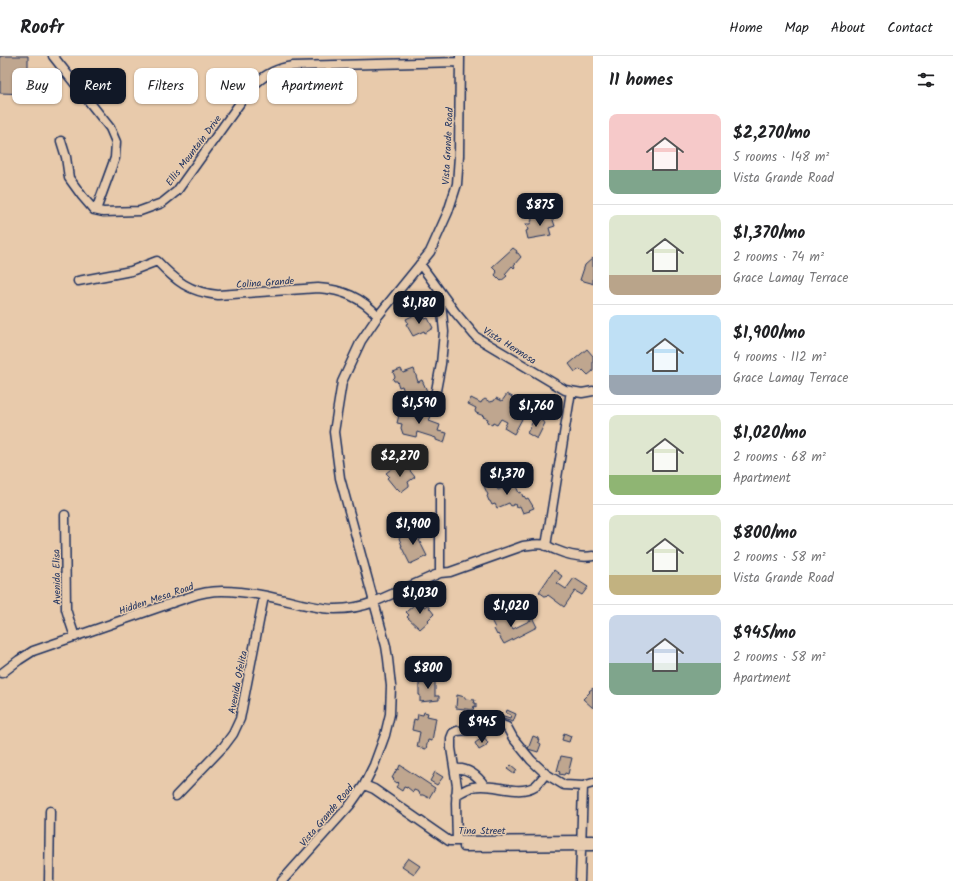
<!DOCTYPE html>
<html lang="en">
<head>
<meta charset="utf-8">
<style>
	body { margin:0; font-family:Kalam,sans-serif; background:#f6f6f6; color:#202124; height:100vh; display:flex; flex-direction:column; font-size:15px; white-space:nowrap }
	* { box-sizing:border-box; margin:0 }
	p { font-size:13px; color:#757577 }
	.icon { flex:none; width:22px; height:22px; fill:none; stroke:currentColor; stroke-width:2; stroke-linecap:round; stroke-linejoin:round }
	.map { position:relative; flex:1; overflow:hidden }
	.panel { display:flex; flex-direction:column; background:#fff; width:360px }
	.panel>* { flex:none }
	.hud { position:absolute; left:12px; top:12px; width:380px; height:36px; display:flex; gap:8px }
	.price { position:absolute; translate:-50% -34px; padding:0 9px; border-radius:8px; background:#111827; color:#fff; font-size:13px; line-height:26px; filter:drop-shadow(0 1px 2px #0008) }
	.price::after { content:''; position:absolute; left:50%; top:24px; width:12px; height:9px; margin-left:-6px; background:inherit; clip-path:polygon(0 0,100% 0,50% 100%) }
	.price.on { background:#222; color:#fff }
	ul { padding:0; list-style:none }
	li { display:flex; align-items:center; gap:12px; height:100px; padding:0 16px }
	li+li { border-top:1px solid #e0e0e0 }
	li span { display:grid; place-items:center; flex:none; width:112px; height:80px; border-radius:8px; color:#555 }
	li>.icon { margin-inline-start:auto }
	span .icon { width:48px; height:48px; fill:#fffc; stroke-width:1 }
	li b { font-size:17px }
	h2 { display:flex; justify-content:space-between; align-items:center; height:48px; padding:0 16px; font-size:17px }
	.pill { padding:0 14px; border-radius:8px; background:#fff; box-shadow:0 1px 3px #0004; font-size:14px; line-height:36px }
	.pill.on { background:#111827; color:#fff }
	header { display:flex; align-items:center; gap:24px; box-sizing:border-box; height:56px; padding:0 20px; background:#fff; border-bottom:1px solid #e0e0e0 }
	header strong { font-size:19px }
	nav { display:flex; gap:22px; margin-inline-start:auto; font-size:14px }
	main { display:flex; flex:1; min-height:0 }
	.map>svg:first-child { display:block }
</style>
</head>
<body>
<header>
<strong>Roofr</strong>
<nav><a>Home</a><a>Map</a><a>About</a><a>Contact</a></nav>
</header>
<main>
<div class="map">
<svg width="593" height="825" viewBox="0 0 593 825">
	<rect width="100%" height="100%" fill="#e8caab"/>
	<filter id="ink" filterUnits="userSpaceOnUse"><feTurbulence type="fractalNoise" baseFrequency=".025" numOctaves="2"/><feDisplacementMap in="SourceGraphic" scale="8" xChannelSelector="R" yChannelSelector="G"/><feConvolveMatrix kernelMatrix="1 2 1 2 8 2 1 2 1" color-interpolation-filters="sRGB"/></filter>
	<g filter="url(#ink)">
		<!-- building -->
		<path fill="#bfa68f" stroke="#1b2f5e" d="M0,0h28v38l-28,-1z
			M546,158l1,4 5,-1 3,9 -6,2 2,7 -23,4 -2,-8 2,-1 -2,-6h4l2,-4 -1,-3z
			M513,192l4,3 -1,2h2l3,4 -7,8 1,2 -1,1 -2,-2 -7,8 2,2 -6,5 -6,-6 2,-3 -5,-5z
			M593,202v26l-2,-1 -11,-3 5,-15z
			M416,258l2,4 5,-3 2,4 3,-1 5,10 -8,5 -1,-2 -11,5 -7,-12 2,-1 -2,-4z
			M587,293l6,7v15l-5,4 -5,-5 -1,1 -2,-2 -5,3 -6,-8z
			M401,313l2,4 11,-4 4,13 4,-2 5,11 -20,7 -1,-3h-1l-3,-9 -3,1 -2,-6h-3l-1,-2 2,-2 -2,-5z
			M507,338l9,5 -5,9 6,3 -2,4 7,4 -8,15 -10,-6 3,-6 -6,-3 -4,6 -4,-2 -1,2 -5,-3 1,-3 -5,-2 1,-1 -8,-3 -1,-2 1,-3 -8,-4 3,-6 10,5 1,-2 3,-2 5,3 4,-1 2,-3 6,3z
			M396,353l4,1 1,-1 17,6 1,-3 12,4 -2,5 11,4 -2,6 9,2 -3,10 -8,-3v-2l-19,-6 -1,5 -13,-3 -2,-6 1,-4 -5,-1 2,-8 -3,-1z
			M535,361l10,6 -8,16 -10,-6z
			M395,410l3,3 3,-3 4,3 2,-2 8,10 -7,5 1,3v1l-8,6 -4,-4 -1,1 -9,-11 2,-2 -3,-3z
			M493,422l5,12 5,-2 2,4 2,-1 -2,-2 2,-2 8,-3 4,9 2,-1 2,5 1,-1 2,3 2,-1 6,10 -5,2 1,1 -7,2 -3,-7 -4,2 -1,-4 -4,2 -2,-3 -12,5 -2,-4 -3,1 -2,-4h-1l-2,-5 1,-1 -6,-13z
			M418,471l5,11 -4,2 8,16 -17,8 -9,-18h1l-3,-8z
			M554,514l8,6 -5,7 9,6 8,-11 14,9 -6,8 -7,-4 -11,16 -16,-12 -2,2 -7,-5z
			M415,548l2,3 4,-3 3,3 3,-2 7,9 -6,6 1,1 -9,8 -13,-12 2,-2 -3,-3z
			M507,556l5,8 -4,2 3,5h1l1,2 20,-10 4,8 -33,17 -6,-10 -1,1 -3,-6 1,-1 -4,-8z
			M422,606l6,2v12h-9v-10h1z
			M426,621h9v19h4v4l-19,2v-7h-1v-12h7z
			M593,632v20l-10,-9 7,-7 -1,-1z
			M457,639l8,2v2l10,1 -1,3h2v4l-2,-1 -1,4 -17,-2z
			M507,654l9,4 -3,8 -10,-3 1,-3 6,2 1,-3 -5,-2z
			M424,656l4,1 -1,3 9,2 -4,23 -4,-1 -2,9 -9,-2 3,-15 -8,-2 2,-11 3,1 1,-6 5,1z
			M564,677l7,3 -2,6 -7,-2z
			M533,680l5,2v2h1l-1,2 3,2 -3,8 -10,-3z
			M482,682l1,1 2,-1 3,5 -2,2v1l-7,4 -4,-7z
			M561,700l11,2 -4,16 -3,-1 -1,2 -5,-1 1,-2 -3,-1z
			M400,709l35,23 -6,10 -6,-3h-3l-1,-3 -5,-2 -1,2 -6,-5v1l-3,-1 -2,4 -6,-4 3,-4 -1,-1 -1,1 -4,-3 1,-1 -2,-1 5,-9 1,1z
			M511,709l6,5 -3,4 -7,-5z
			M435,716l8,5 -6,8 -7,-4z
			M408,802l12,8 -6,8 -12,-8z"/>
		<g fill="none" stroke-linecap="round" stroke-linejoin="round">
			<defs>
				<path id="minor" d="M53,0l57,72 6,14 -1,16 -19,52
					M61,85l5,16 3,21 13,18 12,14 9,2 37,-1 22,-8 15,-12 73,-102c12,-13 26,-21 43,-23l167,-4
					M420,208l35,48 21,25 89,53 17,3 11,-2
					M78,225l53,-10 26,-10c19,20 32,31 61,34l100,-7c25,2 43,9 60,28
					M434,345l7,-37 3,-32 -4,-40
					M440,431v86
					M65,459l1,94 3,10 6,18
					M546,490l25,-155
					M2,617l17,-13 14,-9 156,-54c11,-4 22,-6 33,-6 27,0 54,7 79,13 11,2 22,5 34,5 13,0 26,-2 39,-7l66,-29 10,-1 73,-26c7,-1 15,-3 22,-1 4,1 7,4 11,5 12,5 25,8 37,6
					M455,713c12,-2 23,7 29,16
					M364,729l10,4 75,52 144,-1
					M456,739c6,-3 11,-7 17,-8 19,-5 45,10 62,-1 4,-3 7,-8 11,-12
					M176,740l48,-50 9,-12 7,-15 24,-123
					M457,785l-1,-38 1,-17 -6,-38v-10l2,-5 4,-2 24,-2 6,-1 6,-3 6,-1 8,3 6,11 18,22 15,14 18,11 19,1
					M464,791l129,-1
					M49,825l1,-70
					M282,825l68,-76 14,-20 10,-20 11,-30 5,-21 1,-28 -3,-27 -2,-13 -46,-168 -6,-46 8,-50 19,-41 17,-25 52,-64 18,-40 9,-28 2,-28 1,-100
					M580,825l3,-95 10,-3"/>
			</defs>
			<!-- minor casing -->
			<use href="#minor" stroke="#1b2f5e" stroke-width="11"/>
			<!-- minor -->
			<use href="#minor" stroke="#e7cbae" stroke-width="8"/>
		</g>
	</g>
	<g text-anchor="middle" stroke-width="3" stroke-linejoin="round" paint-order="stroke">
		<!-- street labels -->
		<g font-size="10" fill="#1b2f5e" stroke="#e7cbae">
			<text transform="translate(447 90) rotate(-87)" y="4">Vista Grande Road</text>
			<text transform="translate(193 94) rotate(-53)" y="4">Ellis Mountain Drive</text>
			<text transform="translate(265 226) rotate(-4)" y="4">Colina Grande</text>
			<text transform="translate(510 289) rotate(32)" y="4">Vista Hermosa</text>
			<text transform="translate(56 521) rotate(-91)" y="4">Avenida Elisa</text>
			<text transform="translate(156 542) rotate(-19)" y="4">Hidden Mesa Road</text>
			<text transform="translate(237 626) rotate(-79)" y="4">Avenida Ofelita</text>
			<text transform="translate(326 759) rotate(-50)" y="4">Vista Grande Road</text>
			<text x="482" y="778">Tina Street</text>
		</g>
	</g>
</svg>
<b class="price" style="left:540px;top:171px">$875</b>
<b class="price" style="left:419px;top:269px">$1,180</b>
<b class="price" style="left:419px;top:369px">$1,590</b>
<b class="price" style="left:536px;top:372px">$1,760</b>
<b class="price on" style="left:400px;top:422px">$2,270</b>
<b class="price" style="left:507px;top:440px">$1,370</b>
<b class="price" style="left:413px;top:490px">$1,900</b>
<b class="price" style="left:420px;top:559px">$1,030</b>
<b class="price" style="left:511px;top:572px">$1,020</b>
<b class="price" style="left:428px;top:634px">$800</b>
<b class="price" style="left:482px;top:688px">$945</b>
<div class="hud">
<a class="pill">Buy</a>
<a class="pill on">Rent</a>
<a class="pill">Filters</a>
<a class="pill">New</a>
<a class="pill">Apartment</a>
</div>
</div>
<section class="panel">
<h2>11 homes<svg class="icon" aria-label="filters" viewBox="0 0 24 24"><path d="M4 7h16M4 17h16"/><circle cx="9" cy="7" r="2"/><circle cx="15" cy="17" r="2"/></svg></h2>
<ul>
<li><span style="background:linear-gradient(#f6c9c9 70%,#7fa58c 0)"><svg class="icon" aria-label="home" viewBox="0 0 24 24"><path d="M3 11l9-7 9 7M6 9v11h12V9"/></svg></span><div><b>$2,270/mo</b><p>5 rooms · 148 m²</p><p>Vista Grande Road</p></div></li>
<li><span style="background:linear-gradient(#dfe7d0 75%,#b9a48a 0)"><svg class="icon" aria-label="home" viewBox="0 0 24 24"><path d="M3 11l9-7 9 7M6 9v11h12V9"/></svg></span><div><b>$1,370/mo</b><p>2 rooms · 74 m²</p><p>Grace Lamay Terrace</p></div></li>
<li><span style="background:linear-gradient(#bfe0f5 75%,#9aa5b1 0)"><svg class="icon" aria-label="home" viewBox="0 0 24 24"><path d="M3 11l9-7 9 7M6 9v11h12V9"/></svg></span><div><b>$1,900/mo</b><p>4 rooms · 112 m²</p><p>Grace Lamay Terrace</p></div></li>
<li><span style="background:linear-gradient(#dfe7d0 75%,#8fb573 0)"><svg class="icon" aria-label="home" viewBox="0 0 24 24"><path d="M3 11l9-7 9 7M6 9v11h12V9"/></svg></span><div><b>$1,020/mo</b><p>2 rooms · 68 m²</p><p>Apartment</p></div></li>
<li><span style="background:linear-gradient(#dfe7d0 75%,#c2b280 0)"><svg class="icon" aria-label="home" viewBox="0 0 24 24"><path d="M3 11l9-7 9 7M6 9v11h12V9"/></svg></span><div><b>$800/mo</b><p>2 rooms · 58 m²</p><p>Vista Grande Road</p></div></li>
<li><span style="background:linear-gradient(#c9d6e8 60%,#7fa58c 0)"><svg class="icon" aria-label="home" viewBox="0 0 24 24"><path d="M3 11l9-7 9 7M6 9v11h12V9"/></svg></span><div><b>$945/mo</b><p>2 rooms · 58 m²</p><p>Apartment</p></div></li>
</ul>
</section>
</main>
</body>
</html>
